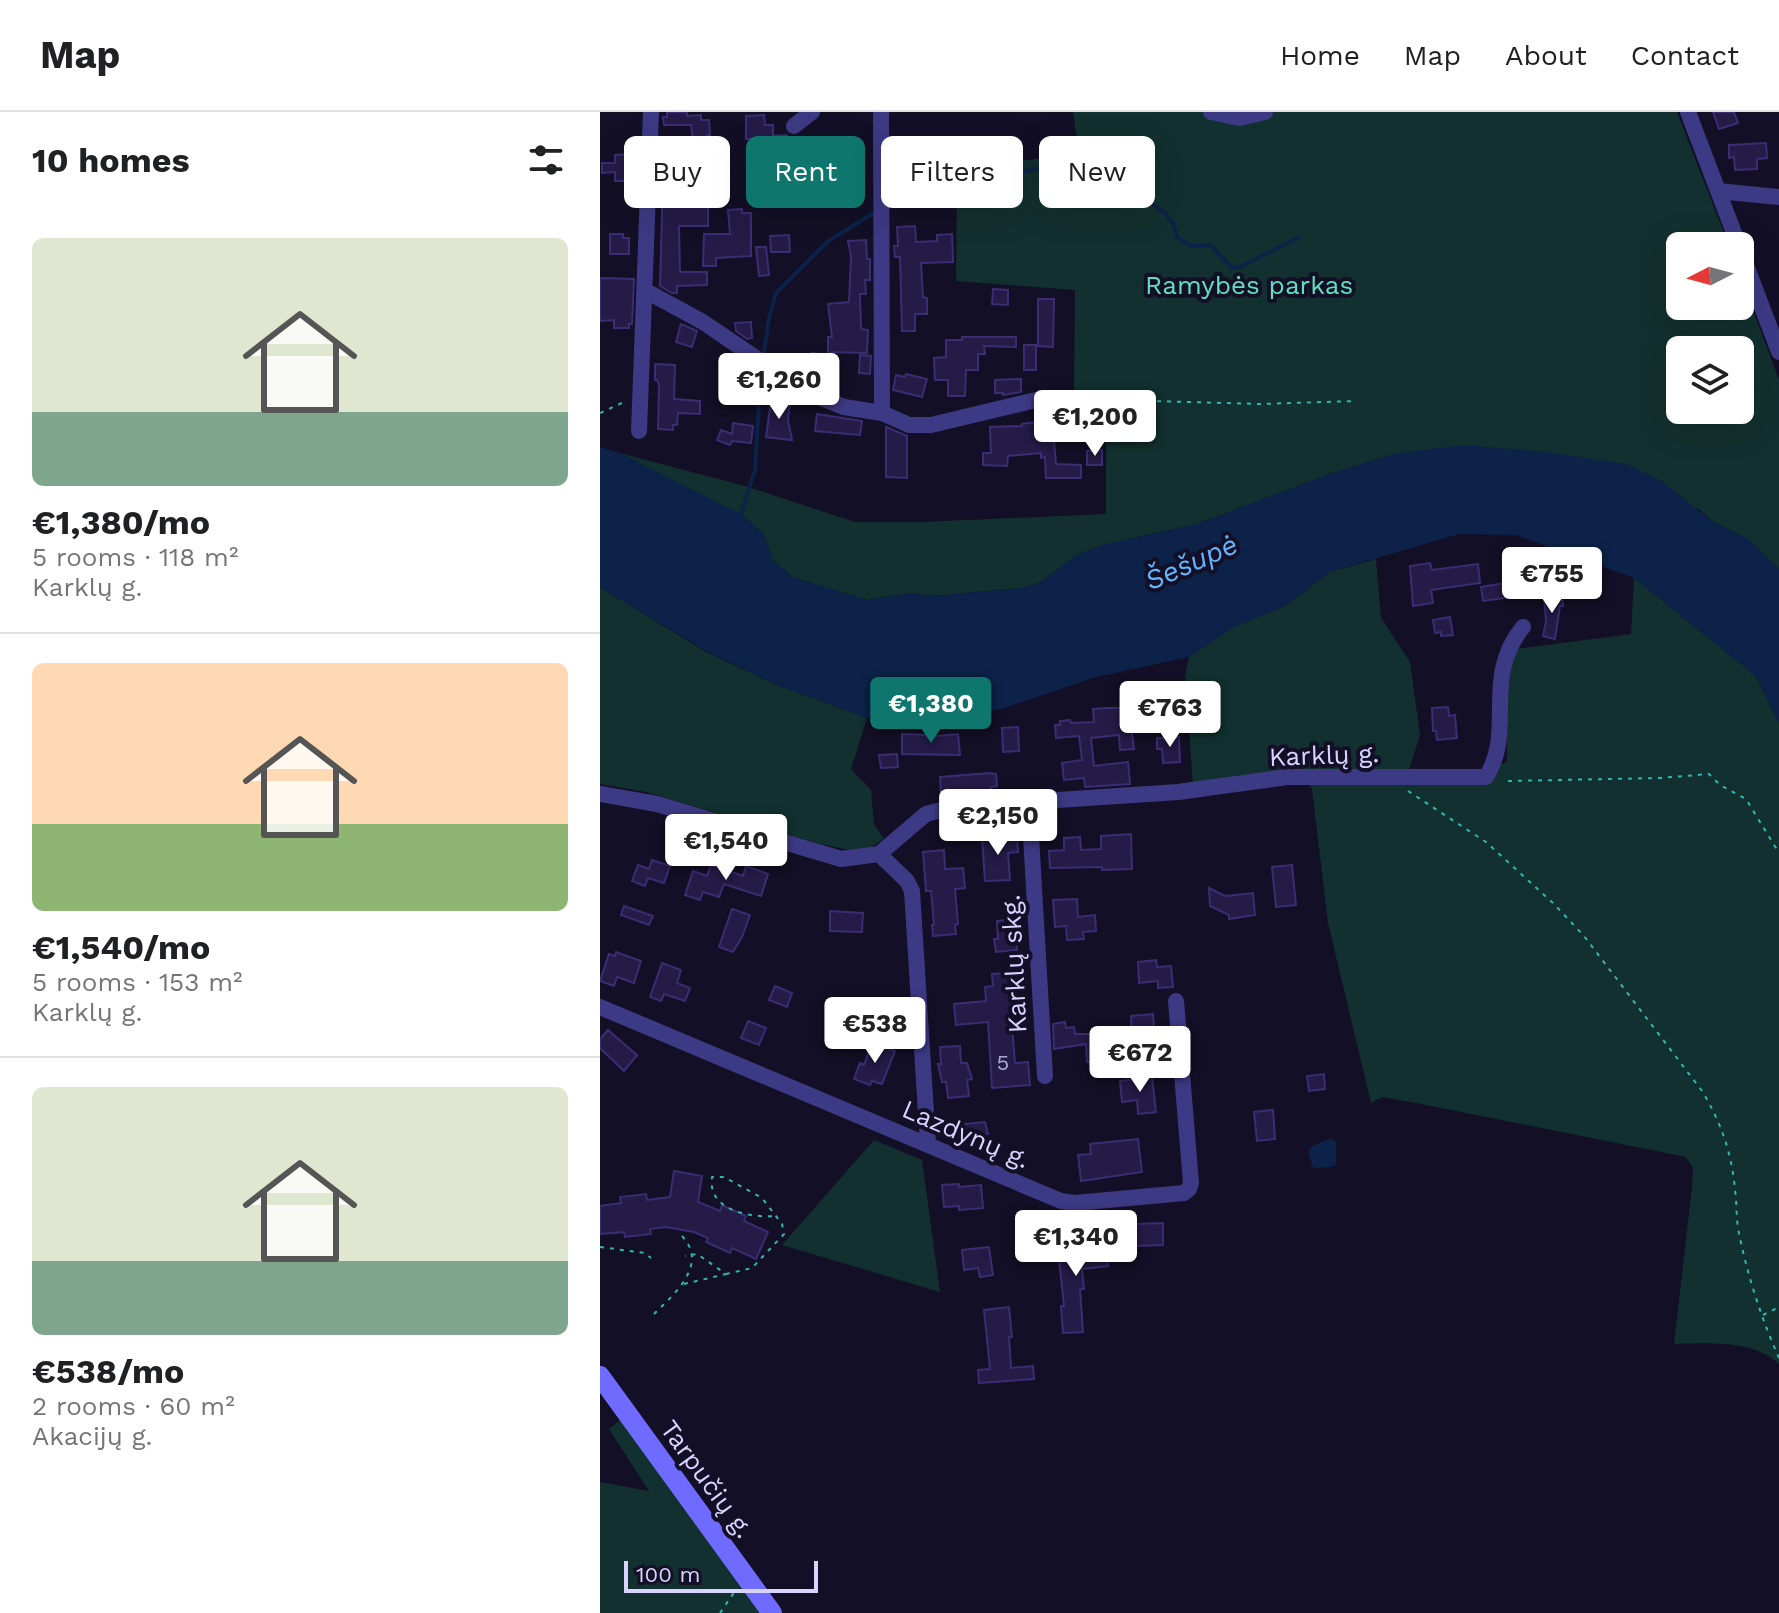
<!DOCTYPE html>
<html lang="en">
<head>
<meta charset="utf-8">
<style>
	body { margin:0; font-family:"Work Sans",sans-serif; background:#f6f6f6; color:#202124; height:100vh; display:flex; flex-direction:column; font-size:30px; white-space:nowrap }
	* { box-sizing:border-box; margin:0 }
	p { font-size:26px; color:#757577 }
	.icon { flex:none; width:44px; height:44px; fill:none; stroke:currentColor; stroke-width:2; stroke-linecap:round; stroke-linejoin:round }
	.map { position:relative; flex:1; overflow:hidden }
	.details { display:flex; flex-direction:column; background:#fff; width:600px }
	.details>* { flex:none }
	.hud { position:absolute; left:24px; top:24px; width:760px; height:72px; display:flex; gap:16px }
	.needle { width:52px; rotate:264deg }
	.tools { position:absolute; left:1066px; top:120px; display:grid; gap:16px }
	.tools a { display:grid; place-items:center; width:88px; height:88px; border-radius:12px; background:#fff; box-shadow:0 8px 32px #0002; font-size:40px }
	.scale { position:absolute; left:24px; bottom:20px; width:194px; box-sizing:border-box; padding-left:8px; border:4px solid #d9d4ff; border-top:0; font-size:22px; line-height:28px; white-space:nowrap; color:#d9d4ff; -webkit-text-stroke:6px #130f26; paint-order:stroke }
	.price { position:absolute; translate:-50% -68px; padding:0 18px; border-radius:8px; background:#fff; color:#222; font-size:26px; line-height:52px; filter:drop-shadow(0 2px 4px #0008) }
	.price::after { content:''; position:absolute; left:50%; top:48px; width:24px; height:18px; margin-left:-12px; background:inherit; clip-path:polygon(0 0,100% 0,50% 100%) }
	.price.active { background:#0f766e; color:#fff }
	ul { padding:0; list-style:none }
	li { display:grid; align-content:center; gap:16px; height:424px; padding:0 32px }
	li+li { border-top:2px solid #e0e0e0 }
	li span { display:grid; place-items:center; height:248px; border-radius:12px; color:#555 }
	li>.icon { margin-inline-start:auto }
	span .icon { width:144px; height:144px; fill:#fffc; stroke-width:1 }
	li b { font-size:34px }
	h2 { display:flex; justify-content:space-between; align-items:center; height:96px; padding:0 32px; font-size:34px }
	.tag { padding:0 28px; border-radius:12px; background:#fff; box-shadow:0 8px 32px #0002; font-size:28px; line-height:72px }
	.tag.active { background:#0f766e; color:#fff }
	header { display:flex; align-items:center; gap:48px; box-sizing:border-box; height:112px; padding:0 40px; background:#fff; border-bottom:2px solid #e0e0e0 }
	header strong { font-size:38px }
	nav { display:flex; gap:44px; margin-inline-start:auto; font-size:28px }
	main { display:flex; flex:1; min-height:0 }
	.map>svg:first-child { display:block }
</style>
</head>
<body>
<header>
<strong>Map</strong>
<nav><a>Home</a><a>Map</a><a>About</a><a>Contact</a></nav>
</header>
<main>
<section class="details">
<h2>10 homes<svg class="icon" aria-label="filters" viewBox="0 0 24 24"><path d="M4 7h16M4 17h16"/><circle cx="9" cy="7" r="2"/><circle cx="15" cy="17" r="2"/></svg></h2>
<ul>
<li><span style="background:linear-gradient(#dfe7d0 70%,#7fa58c 0)"><svg class="icon" aria-label="home" viewBox="0 0 24 24"><path d="M3 11l9-7 9 7M6 9v11h12V9"/></svg></span><div><b>€1,380/mo</b><p>5 rooms · 118 m²</p><p>Karklų g.</p></div></li>
<li><span style="background:linear-gradient(#ffd9b3 65%,#8fb573 0)"><svg class="icon" aria-label="home" viewBox="0 0 24 24"><path d="M3 11l9-7 9 7M6 9v11h12V9"/></svg></span><div><b>€1,540/mo</b><p>5 rooms · 153 m²</p><p>Karklų g.</p></div></li>
<li><span style="background:linear-gradient(#dfe7d0 70%,#7fa58c 0)"><svg class="icon" aria-label="home" viewBox="0 0 24 24"><path d="M3 11l9-7 9 7M6 9v11h12V9"/></svg></span><div><b>€538/mo</b><p>2 rooms · 60 m²</p><p>Akacijų g.</p></div></li>
</ul>
</section>
<div class="map">
<svg width="1179" height="1501" viewBox="0 0 1179 1501">
	<rect width="100%" height="100%" fill="#130f26"/>
	<!-- green -->
	<path fill="#12302f" fill-rule="evenodd" d="M473,0h604l52,134h-49v60h60v-31l39,105v189l-31,-30 -36,-18 -13,-12 -302,-56 -67,21 -133,50 -91,20 -28,10 -37,28 -19,6 -88,8 -24,-3 -43,7 -75,-23 -20,-18 -8,-25 -144,-81 125,33 110,36h67l184,-8v-113l-32,-2 1,-109 -119,-9 1,-96 53,-23 69,-8zM1080,238h60v60h-60z
		M776,447l5,59 29,44 10,73 -11,35 73,2 25,-10 -1,-84 10,-29 115,-15 3,-56 122,98 23,47v641c-26,-25 -72,-21 -105,-20l18,-157 1,-19 -7,-11 -270,-54 -34,-6 -11,6 -43,-180 -16,-134 -13,-19 -106,15 -8,-109 4,-19 43,-29 57,-24 40,-32z
		M0,475l106,65 71,33 90,33 -16,51 20,21 3,34 10,15 -13,8 -21,3 -30,-6 -174,-52 -46,-8z
		M274,1028l48,20 18,132 -158,-47z
		M21,1307l145,194h-166v-131l49,9 -40,-62z"/>
	<!-- water -->
	<path fill="#0c2248" d="M864,333l84,7 78,12 34,16 52,41 36,18 31,30v154l-23,-47 -122,-98 -118,-43 -57,-1 -130,38 -40,32 -57,24 -43,29 -93,20 -95,32 -134,9 -90,-33 -71,-34 -106,-64v-140l20,6 121,61 23,20 8,25 20,18 75,23 43,-7 24,3 88,-8 19,-6 37,-28 28,-10 91,-20 133,-50 67,-21z
		M728,1027h5l3,4v21l-4,3 -19,1 -5,-16 4,-6z"/>
	<g fill="none" stroke-linecap="round" stroke-linejoin="round">
		<!-- stream -->
		<path stroke="#0c2248" stroke-width="4" d="M291,94l72,-14 62,-21 50,-8 28,-1 28,20 4,9 32,24 6,8 4,14 15,9 18,-1 22,23 8,-1 59,-30
			M164,241l5,-35 7,-25 51,-51 45,-28
			M141,402l14,-44 6,-98"/>
	</g>
	<!-- building -->
	<path fill="#241b47" stroke="#3b2d73" stroke-width="2" d="M67,0h20v4l14,-1v5h8l1,15h-3v5h-14l-2,-15h-27l-1,-8h4z
		M1113,0h21l4,11 -19,6z
		M164,3l1,10h8v11l14,-1 1,21h-13l-1,-9 -23,2 -1,-10h-4v-23z
		M347,25l1,14h-16l-1,-13z
		M308,26l3,38 -14,1v-17l-5,-4 1,-17z
		M1166,31l1,15 -10,1v10l-22,1 -1,-13 -5,1v-13z
		M246,38l1,12 -12,1 4,42 -14,1 -4,-54z
		M31,42v9h7v9h-6v9h-17v-9l-13,1v-10h13v-8z
		M164,59h18v7h6l1,18h-19v-11h-6z
		M118,61l-2,30h-8v23h-29l1,46h27v13l-30,1v7h-5l-12,-7 3,-108h14l2,2v6l24,1 -1,-13z
		M142,97v4h9v43l-35,2v8h-13l1,-32h26l-2,-24z
		M315,114l1,16 21,-1v-6l15,-1 1,28 -32,1 2,34 4,1v16h-12v17h-13l-2,-74h-5l-1,-11h4l-1,-19z
		M10,122h13v4h6v16h-19z
		M189,123l1,17h-19l-1,-16z
		M266,128l1,19h3v21h-5l1,14h-6l1,35 7,1 -1,23 -39,-1v-15h4l-4,-33 21,-2 2,-46 -3,-15z
		M156,135h10l3,28 -10,1z
		M0,166l34,1 -2,45h-3v4h-15v-8l-14,1z
		M393,177l15,1v15l-16,-1z
		M438,187h16l-1,48 -15,-1z
		M151,210l1,16 -5,1 -11,-8 -1,-8z
		M81,212l16,7 -5,16 -16,-5z
		M362,225h54v10l-32,-1 1,8h-7v16h-12l-1,26h-17v-16h-13l-1,-22 12,-1v-17h16z
		M424,233h12v25h-12z
		M211,241l11,1 -1,15h-11z
		M260,243l11,1 -1,18 -11,-1z
		M55,252l20,1 -1,34 26,2v13l-22,-1 -1,12h-4v5l-15,-1 1,-44 -2,-5h-2z
		M306,262l21,5 -5,18 -29,-7 3,-15 9,2z
		M421,267v13l-18,3v-2h-8v-13z
		M171,288l19,3 -2,17 4,20 -26,-3z
		M217,302l45,7 -2,14 -45,-4z
		M452,308l4,44 25,1v13h-35l-1,-21 -4,1v-5l-33,3 -1,10 -24,-1v-12h8l-1,-26 32,-1v-2z
		M133,311l20,3 -2,17 -19,-2 -2,4 -13,-5 4,-10 11,4z
		M286,315l21,9v42l-21,-1z
		M502,338v15h-15v-14z
		M830,451l2,7 46,-6 2,19 -49,7 2,13 -20,3 -3,-40z
		M911,470l2,15 -30,4 -2,-14z
		M962,483l1,11h-3l-5,33 -12,-3 3,-14 -2,-26z
		M850,505l3,18 -12,1v-4l-6,1 -2,-13z
		M848,595l1,9 6,-1 2,23 -20,2 -1,-9h-3l-1,-23z
		M506,596h35l1,18h-11l3,23 -14,1 -1,-15 -28,3 3,28 34,-4 2,22 -45,3 -1,-9 -20,2 -2,-17 20,-3 -3,-24 -23,2 -1,-13h5v-4l10,-1 1,3 23,-1 -1,-13z
		M418,615l1,24 -16,1 -1,-24z
		M302,622l25,1v2l31,-3 2,21 -58,-1z
		M579,625l1,25 -17,1 -1,-14h-5v-11z
		M297,642l1,13 -17,1 -2,-13z
		M390,661l6,1 1,12 -6,1v3l-50,4 -1,-17z
		M531,722l1,35 -30,1v-3l-52,1 -1,-17 15,-1v-12l16,-1 1,13 20,-1v-13z
		M417,724l1,16 -10,1 2,27 -25,1 -3,-43z
		M344,738l1,19 18,-1 2,20 -10,1 3,35 -3,1 1,9 -23,2 -1,-11h2l-3,-34h-5l-3,-39z
		M52,748l18,6 -6,17 -16,-5 -3,8 -13,-5 6,-16 11,4z
		M111,753l32,11 3,-10 22,8 -7,22 -37,-12 -5,13 -16,-5 -3,8 -15,-5 8,-24 14,5z
		M692,753l4,40 -20,2 -4,-40z
		M609,776l16,8 28,-3 2,22 -26,4v-4l-19,-9z
		M477,787l1,18 17,-2 1,16 -13,1 1,7 -17,1 -1,-14 -11,1 -2,-27z
		M24,794l29,10 -4,9 -28,-10z
		M132,797l18,6 -8,22 -9,15 -14,-5z
		M230,799l33,2 -1,19 -32,-1z
		M416,807l1,31 -21,2 -2,-13h4l-1,-18z
		M16,840l25,9 -7,22 -17,-6 -3,9 -14,-5 9,-27 6,2z
		M556,848l1,7 14,-1 2,21 -15,1v-7l-19,2 -1,-21z
		M62,851l19,7 -4,13 13,5 -5,13 -21,-7 -3,7 -11,-4z
		M420,860l1,16 -12,1 6,74 13,-1 2,23 -38,3 -4,-66 -32,3 -2,-21 32,-3 -1,-14 8,-1 -1,-12z
		M175,874l17,7 -5,14 -18,-7z
		M553,902l2,32 -23,3 -1,-33z
		M148,909l18,7 -7,17 -18,-7z
		M465,910l1,6 8,-1 1,7h33l1,6 -10,2 1,20h-13l-1,-18 -32,5 -1,-25z
		M8,918l29,25 -13,16 -24,-23v-9z
		M272,930l23,9 -13,33 -10,-3 -2,4 -16,-6 6,-16 4,2z
		M360,934l1,17h6l5,16 -5,1 2,16 -21,2 -2,-16h-4l-4,-18h3l-1,-17z
		M724,962l1,15 -16,2 -2,-15z
		M552,965l4,35 -18,2 -1,-14 -15,2 -2,-21z
		M673,998l2,29 -18,2 -3,-29z
		M385,1010l3,12 -22,2 -1,-12z
		M538,1027l4,33 -61,9 -3,-26 13,-1 -1,-10z
		M74,1059l28,5 -4,26 22,9 2,-6 24,11 -2,5 24,11 -12,27 -24,-11 -2,5 -24,-11 2,-4 -14,-6 -28,-5 -16,2 1,5 -26,3 -1,-5 -24,2v-28l21,-3 -1,-6 26,-3 1,6 23,-3z
		M359,1072v3l22,-2 2,23 -24,2v-4l-15,1 -2,-22z
		M563,1111v22l-27,1 -1,-22z
		M478,1126l1,9 26,-3 3,22 -26,3 2,20h-4l3,43 -20,1 -2,-27h3l-7,-65z
		M389,1135l4,28 -13,2 -2,-9 -14,2 -2,-20z
		M409,1195l3,30h-3l2,31 22,-2 1,13 -55,4 -1,-13 12,-1 -6,-59z"/>
	<g fill="none" stroke-linecap="round" stroke-linejoin="round">
		<!-- path -->
		<path stroke="#2fb8b0" stroke-width="2" stroke-dasharray="4 6" stroke-linecap="butt" d="M477,287l184,5 95,-3
			M0,301l24,-11
			M908,669l152,-3 49,-4 11,11 26,14 33,54
			M808,679l78,51 67,61 31,33 118,155c19,31 30,63 33,99 2,13 1,25 3,38 8,43 23,90 41,130
			M0,1135l45,6 6,5
			M126,1162l26,-6 32,-34 -2,-10 -20,-26 -38,-21h-12c-5,34 39,41 64,39
			M84,1172l42,-10 -29,-20 -12,2
			M54,1202c15,-15 46,-41 36,-66 -2,-5 -7,-11 -11,-16
			M1163,1203l16,-8
			M120,1501l15,-22"/>
		<!-- minor -->
		<path stroke="#3d3a85" stroke-width="16" d="M281,0l1,301
			M611,0l28,6 26,-6
			M1088,0l51,134
			M194,14l18,-14
			M1118,79l61,6
			M1140,137l39,103
			M46,179l57,31 103,70 38,15 38,6 27,12h22l109,-26h23
			M39,319l12,-319
			M0,682l57,10 184,55 38,-5 47,-40 26,-7 226,-15 109,-15h199c30,-47 -5,-99 37,-150
			M429,690l16,274
			M279,742l28,27 5,10 16,253
			M0,895l461,194 14,2 109,-10 5,-4 2,-6 -15,-182"/>
		<!-- secondary -->
		<path stroke="#6f6bff" stroke-width="20" d="M0,1264l172,237"/>
	</g>
	<g text-anchor="middle" stroke-width="8" stroke-linejoin="round" paint-order="stroke">
		<!-- number labels -->
		<g font-size="22" fill="#aca6d1">
			<text x="403" y="958">5</text>
		</g>
		<!-- park labels -->
		<g font-size="26" fill="#5fe0c0" stroke="#130f26">
			<text x="649" y="182">Ramybės parkas</text>
		</g>
		<!-- street labels -->
		<g font-size="26" fill="#d9d4ff" stroke="#130f26">
			<text transform="translate(724 643) rotate(-2)" y="9">Karklų g.</text>
			<text transform="translate(414 852) rotate(-93)" y="9">Karklų skg.</text>
			<text transform="translate(366 1022) rotate(23)" y="9">Lazdynų g.</text>
			<text transform="translate(107 1367) rotate(54)" y="9">Tarpučių g.</text>
		</g>
		<!-- water labels -->
		<g font-size="28" font-style="italic" fill="#62b6ff" stroke="#130f26">
			<text transform="translate(591 450) rotate(-24)" y="10">Šešupė</text>
		</g>
	</g>
</svg>
<div class="tools">
<a><svg class="needle" viewBox="-14 -14 28 28"><path d="M0-13l5 13h-10z" fill="#e53935"/><path d="M0 13l5-13h-10z" fill="#757577"/></svg></a>
<a><svg class="icon" aria-label="layers" viewBox="0 0 24 24"><path d="M12 4l9 5-9 5-9-5zM3 14l9 5 9-5"/></svg></a>
</div>
<div class="scale">100 m</div>
<b class="price" style="left:179px;top:309px">€1,260</b>
<b class="price" style="left:495px;top:346px">€1,200</b>
<b class="price" style="left:952px;top:503px">€755</b>
<b class="price active" style="left:331px;top:633px">€1,380</b>
<b class="price" style="left:570px;top:637px">€763</b>
<b class="price" style="left:398px;top:745px">€2,150</b>
<b class="price" style="left:126px;top:770px">€1,540</b>
<b class="price" style="left:275px;top:953px">€538</b>
<b class="price" style="left:540px;top:982px">€672</b>
<b class="price" style="left:476px;top:1166px">€1,340</b>
<div class="hud">
<a class="tag">Buy</a>
<a class="tag active">Rent</a>
<a class="tag">Filters</a>
<a class="tag">New</a>
</div>
</div>
</main>
</body>
</html>
